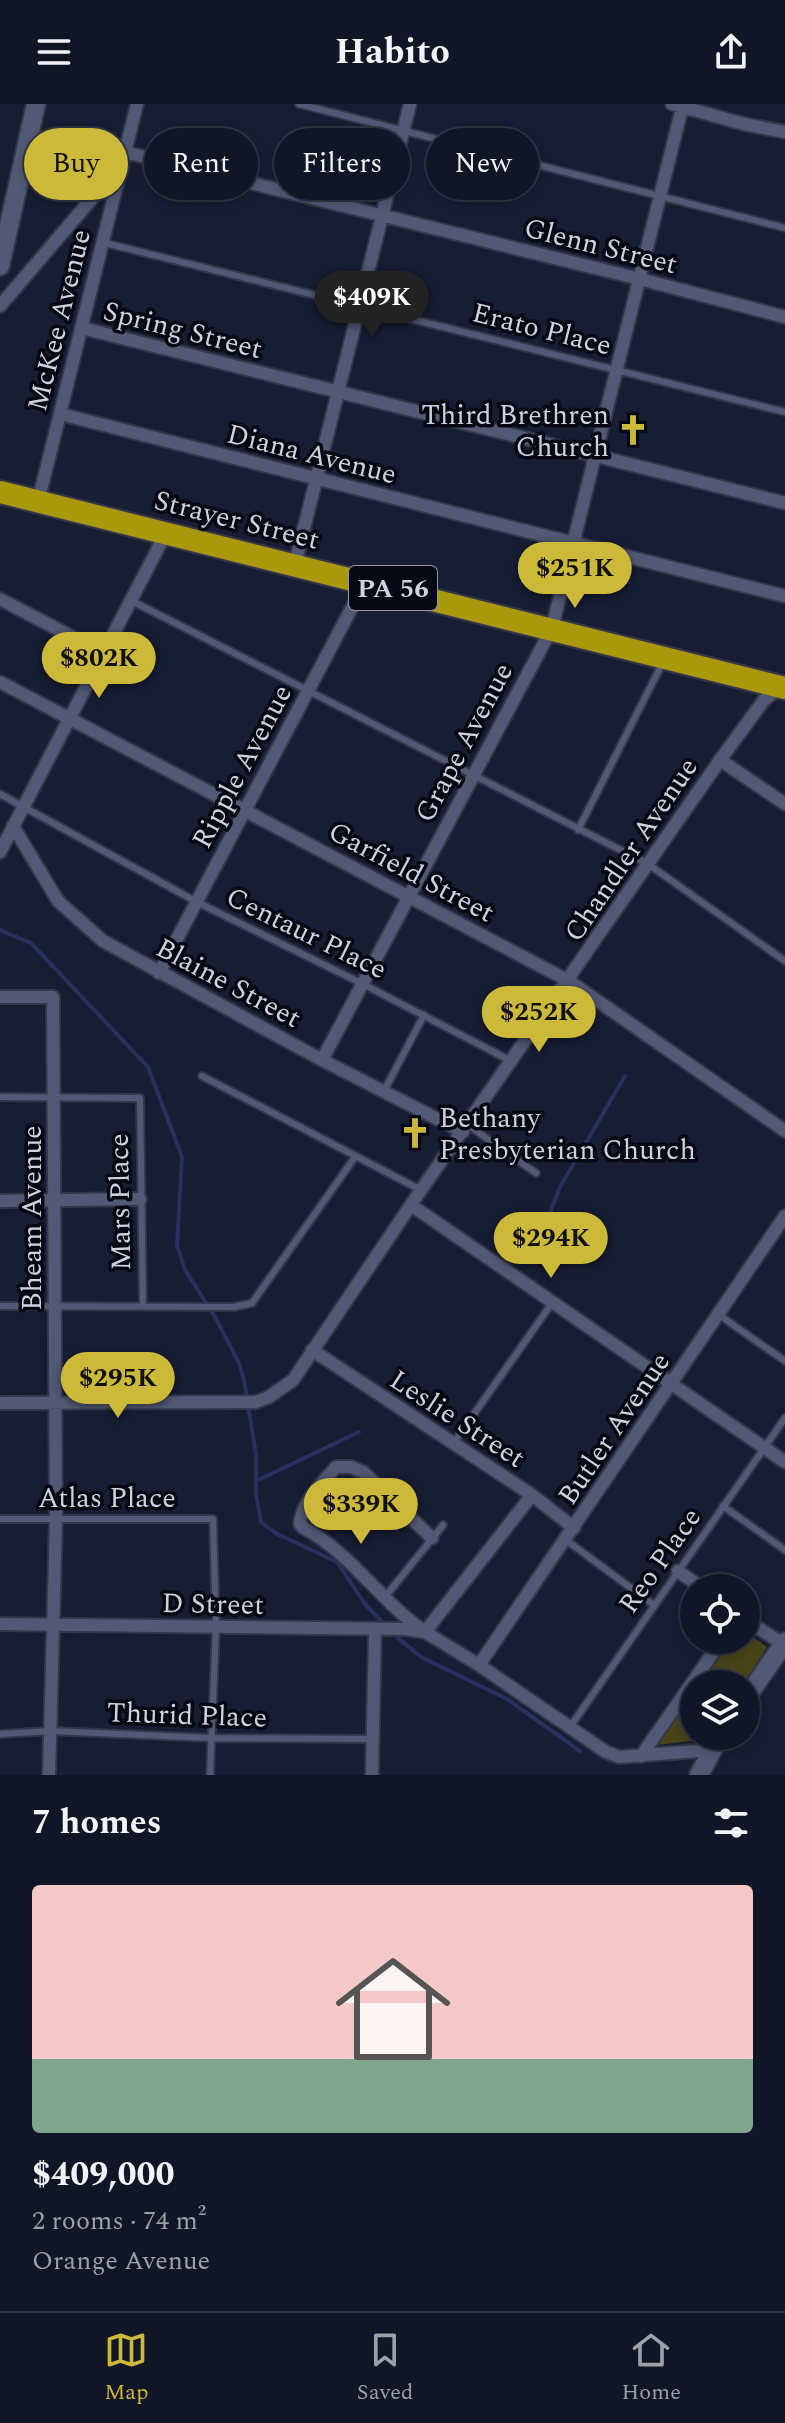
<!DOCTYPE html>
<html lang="en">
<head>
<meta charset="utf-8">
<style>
	body { margin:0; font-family:Spectral,serif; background:#1a1f2e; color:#f1f3f6; height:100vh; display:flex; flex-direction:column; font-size:30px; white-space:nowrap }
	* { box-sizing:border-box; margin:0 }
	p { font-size:26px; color:#9c9fa7 }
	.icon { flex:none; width:44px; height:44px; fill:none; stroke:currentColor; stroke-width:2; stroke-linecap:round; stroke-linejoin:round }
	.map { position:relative; height:1671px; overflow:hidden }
	.sheet { display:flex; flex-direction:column; background:#111626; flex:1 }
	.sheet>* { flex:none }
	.guide { position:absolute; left:24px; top:24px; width:738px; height:72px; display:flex; gap:16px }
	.fabs { position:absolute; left:680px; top:1470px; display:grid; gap:16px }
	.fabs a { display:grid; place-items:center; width:80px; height:80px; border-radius:50%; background:#111626; box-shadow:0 4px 12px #0003,0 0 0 2px #303543; font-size:40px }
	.price { position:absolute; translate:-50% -68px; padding:0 18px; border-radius:28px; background:#ccb939; color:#111; font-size:26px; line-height:52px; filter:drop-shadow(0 2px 4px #0008) }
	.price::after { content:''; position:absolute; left:50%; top:48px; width:24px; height:18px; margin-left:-12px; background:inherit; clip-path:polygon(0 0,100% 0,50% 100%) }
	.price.current { background:#222; color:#fff }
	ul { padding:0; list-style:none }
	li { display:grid; align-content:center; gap:16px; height:424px; padding:0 32px }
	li+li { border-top:2px solid #303543 }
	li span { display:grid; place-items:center; height:248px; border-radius:8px; color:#555 }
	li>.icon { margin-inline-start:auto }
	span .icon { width:144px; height:144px; fill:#fffc; stroke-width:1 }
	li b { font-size:34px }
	h2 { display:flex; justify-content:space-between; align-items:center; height:96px; padding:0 32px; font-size:34px }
	.pill { padding:0 28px; border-radius:36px; background:#111626; box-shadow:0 4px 12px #0003,0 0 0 2px #303543; font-size:28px; line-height:72px }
	.pill.current { background:#ccb939; color:#111 }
	header { display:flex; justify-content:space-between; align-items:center; height:104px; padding:0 32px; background:#111626; font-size:36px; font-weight:700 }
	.menu { display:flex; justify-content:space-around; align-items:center; height:112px; border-top:2px solid #303543; background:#111626; font-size:22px; color:#9c9fa7 }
	.menu a { display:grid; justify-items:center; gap:4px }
	.menu .current { color:#ccb939 }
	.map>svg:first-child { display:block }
</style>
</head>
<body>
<header><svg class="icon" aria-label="menu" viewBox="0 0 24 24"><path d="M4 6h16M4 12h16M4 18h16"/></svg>Habito<svg class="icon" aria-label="share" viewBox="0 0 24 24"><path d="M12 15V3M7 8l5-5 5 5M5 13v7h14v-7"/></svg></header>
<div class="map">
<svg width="785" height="1671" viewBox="0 0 785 1671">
	<rect width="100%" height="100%" fill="#171d33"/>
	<!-- green -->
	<path fill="#494319" d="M746,1528l21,15 -24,37h-43l32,-44h14z
		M694,1589v43h15l-2,3 -50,6z"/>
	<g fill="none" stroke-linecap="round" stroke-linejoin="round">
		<!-- stream -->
		<path stroke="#273160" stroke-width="4" d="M0,826l31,13 117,124 34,90 -5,88 8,25 30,47 24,46 5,17 12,75v40l5,27 16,12 60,28 28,42 20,21
			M549,1160l1,-51 10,-26 65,-111
			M256,1377l103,-49
			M391,1528l30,25 86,42 73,52"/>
		<defs>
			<path id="lane" d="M299,0l486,124
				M101,138l684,170
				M132,497l516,263 137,97
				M0,690l197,108 166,82 148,77
				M578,726l84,-166
				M202,972l219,114
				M384,987l40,-76
				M0,993l140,1 3,208
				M468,1021l68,48
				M0,1202l234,1 18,-4 103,-146
				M719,1211l66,46
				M453,1340l99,-141
				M723,1402l62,44
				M0,1415h213l3,107 -6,149
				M566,1436l88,65
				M385,1493l58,-72
				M570,1623l215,-309
				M0,1630l51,-3 160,7 161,1"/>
			<path id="street" d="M672,0l72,20 41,8
				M125,48l515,127 145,38
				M0,202l100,-117 19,-12
				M82,224l703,175
				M60,310l725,182
				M38,398l99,-398
				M295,460l115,-460
				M0,495l103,54
				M0,578l569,299 216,150
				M720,656l65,44
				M13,722l45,75 45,40 219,119 141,72
				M0,748l166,-319
				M159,869l207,-392
				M0,893h53l3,522 -7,256
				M322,956l230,-432 131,-524
				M0,1097l140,-2
				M411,1101l374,257
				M312,1246l220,145 42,33
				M0,1299l256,-1 13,-5 24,-17 128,-190 299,-430 44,-60 17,-14
				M432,1434l-69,-66 -12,-5h-15c-13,16 -34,34 -36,57l4,4c48,26 76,73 121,104l107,-137
				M678,1467l24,17
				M746,1516l37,24
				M0,1520l404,5 21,3 54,33 127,87 13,5 92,-7
				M479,1561l306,-449
				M641,1652l81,-116
				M372,1671l3,-145"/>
			<path id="secondary" d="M0,162l36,-162
				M746,1594l39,-56
				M699,1671l21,-39"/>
			<path id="highway" d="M0,388l785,196"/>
		</defs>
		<!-- lane casing -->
		<use href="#lane" stroke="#34374a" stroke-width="10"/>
		<!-- street casing -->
		<use href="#street" stroke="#34374a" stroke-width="16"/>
		<!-- secondary casing -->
		<use href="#secondary" stroke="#34374a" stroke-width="22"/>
		<!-- highway casing -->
		<use href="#highway" stroke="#34374a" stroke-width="26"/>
		<!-- lane -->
		<use href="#lane" stroke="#525974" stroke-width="6"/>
		<!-- street -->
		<use href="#street" stroke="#525974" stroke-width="12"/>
		<!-- secondary -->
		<use href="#secondary" stroke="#525974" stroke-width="18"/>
		<!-- highway -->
		<use href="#highway" stroke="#aa990d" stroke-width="22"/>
	</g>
	<!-- icons -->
	<defs>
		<symbol id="church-bare" viewBox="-9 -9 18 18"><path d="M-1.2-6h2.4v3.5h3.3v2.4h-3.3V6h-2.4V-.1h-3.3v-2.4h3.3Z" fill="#ccb939" stroke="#060812" stroke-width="2.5" paint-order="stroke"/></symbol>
	</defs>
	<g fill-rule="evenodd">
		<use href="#church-bare" x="611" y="304" width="44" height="44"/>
		<use href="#church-bare" x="393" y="1007" width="44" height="44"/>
	</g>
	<g text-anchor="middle" stroke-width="7" stroke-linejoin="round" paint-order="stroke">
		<!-- shield labels -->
		<rect fill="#060812" stroke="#9195a3" stroke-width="2" x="349" y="462" width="88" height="44" rx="6"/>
		<g font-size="26" font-weight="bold" fill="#cdd2e1">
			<text x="393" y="493">PA 56</text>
		</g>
		<!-- street labels -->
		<g font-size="28" fill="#cdd2e1" stroke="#060812">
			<text transform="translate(601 141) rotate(14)" y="10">Glenn Street</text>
			<text transform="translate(58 216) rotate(-76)" y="10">McKee Avenue</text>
			<text transform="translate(542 224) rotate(14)" y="10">Erato Place</text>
			<text transform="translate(183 225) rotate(14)" y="10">Spring Street</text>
			<text transform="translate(312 349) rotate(14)" y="10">Diana Avenue</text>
			<text transform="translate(237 415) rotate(14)" y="10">Strayer Street</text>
			<text transform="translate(463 638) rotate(-62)" y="10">Grape Avenue</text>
			<text transform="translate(241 662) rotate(-62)" y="10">Ripple Avenue</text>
			<text transform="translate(630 745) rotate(-56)" y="10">Chandler Avenue</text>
			<text transform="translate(412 767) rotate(28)" y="10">Garfield Street</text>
			<text transform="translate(307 828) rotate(26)" y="10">Centaur Place</text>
			<text transform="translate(229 878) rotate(28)" y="10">Blaine Street</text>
			<text transform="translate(119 1098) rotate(-91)" y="10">Mars Place</text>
			<text transform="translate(31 1114) rotate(-90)" y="10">Bheam Avenue</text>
			<text transform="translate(458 1314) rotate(33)" y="10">Leslie Street</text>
			<text transform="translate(613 1324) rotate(-56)" y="10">Butler Avenue</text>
			<text x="107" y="1403">Atlas Place</text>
			<text transform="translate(659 1456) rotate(-55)" y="10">Reo Place</text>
			<text transform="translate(213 1499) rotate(1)" y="10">D Street</text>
			<text transform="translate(187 1610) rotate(2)" y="10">Thurid Place</text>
		</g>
		<!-- poi labels -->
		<g font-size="28" fill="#cdd2e1" stroke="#060812" text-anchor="end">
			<text x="609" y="320">Third Brethren<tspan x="609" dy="32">Church</tspan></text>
			<text x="439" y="1023" text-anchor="start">Bethany<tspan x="439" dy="32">Presbyterian Church</tspan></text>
		</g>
	</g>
</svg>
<div class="fabs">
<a><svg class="icon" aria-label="locate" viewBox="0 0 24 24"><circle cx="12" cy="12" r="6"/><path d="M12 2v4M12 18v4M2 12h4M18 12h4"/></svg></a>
<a><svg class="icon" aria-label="layers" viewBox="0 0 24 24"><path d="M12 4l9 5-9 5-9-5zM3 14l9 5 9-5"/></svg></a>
</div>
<b class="price current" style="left:372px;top:235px">$409K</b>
<b class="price" style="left:575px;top:506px">$251K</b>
<b class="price" style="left:99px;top:596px">$802K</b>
<b class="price" style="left:539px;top:950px">$252K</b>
<b class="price" style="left:551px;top:1176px">$294K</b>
<b class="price" style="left:118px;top:1316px">$295K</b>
<b class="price" style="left:361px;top:1442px">$339K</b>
<div class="guide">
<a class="pill current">Buy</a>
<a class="pill">Rent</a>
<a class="pill">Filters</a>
<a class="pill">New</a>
</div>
</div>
<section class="sheet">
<h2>7 homes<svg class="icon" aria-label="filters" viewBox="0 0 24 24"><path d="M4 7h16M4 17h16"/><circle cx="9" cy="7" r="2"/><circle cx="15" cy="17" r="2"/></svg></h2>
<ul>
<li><span style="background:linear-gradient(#f6c9c9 70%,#7fa58c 0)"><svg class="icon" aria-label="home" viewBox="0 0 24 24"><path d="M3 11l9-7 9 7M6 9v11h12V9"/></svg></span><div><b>$409,000</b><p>2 rooms · 74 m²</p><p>Orange Avenue</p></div></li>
</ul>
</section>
<nav class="menu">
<a class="current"><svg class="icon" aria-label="map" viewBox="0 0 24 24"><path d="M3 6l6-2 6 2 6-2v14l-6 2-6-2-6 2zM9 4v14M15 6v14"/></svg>Map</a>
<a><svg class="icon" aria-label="saved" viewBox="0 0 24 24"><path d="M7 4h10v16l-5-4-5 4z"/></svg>Saved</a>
<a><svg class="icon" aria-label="home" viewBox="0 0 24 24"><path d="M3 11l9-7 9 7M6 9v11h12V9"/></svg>Home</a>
</nav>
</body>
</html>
